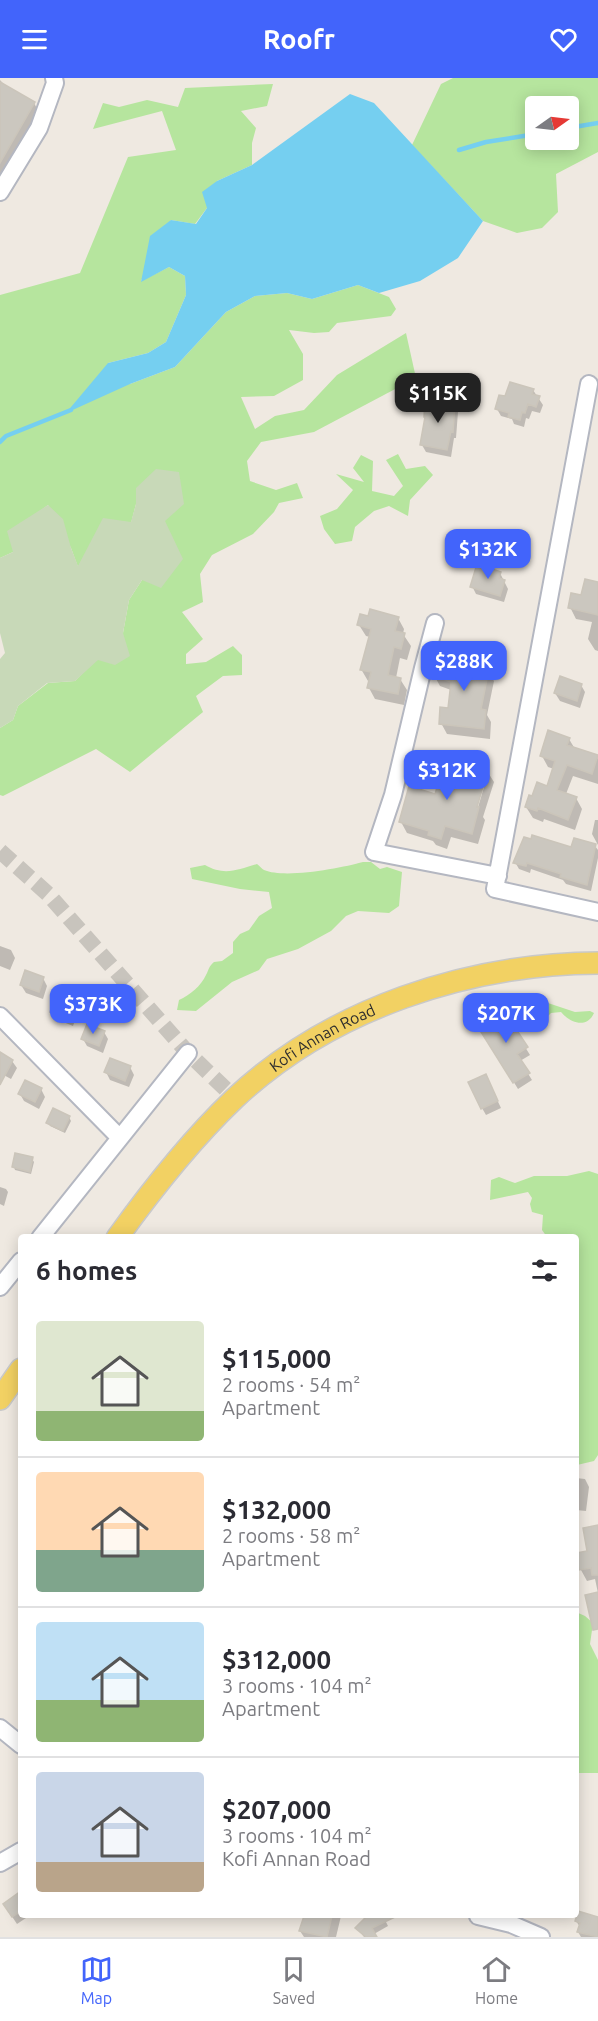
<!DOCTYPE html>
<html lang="en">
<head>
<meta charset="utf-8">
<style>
	body { margin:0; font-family:Ubuntu,sans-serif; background:#f2f2f3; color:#2b2b33; height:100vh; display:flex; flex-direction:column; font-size:22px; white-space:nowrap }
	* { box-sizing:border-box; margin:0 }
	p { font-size:20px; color:#7c7c81 }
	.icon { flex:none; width:33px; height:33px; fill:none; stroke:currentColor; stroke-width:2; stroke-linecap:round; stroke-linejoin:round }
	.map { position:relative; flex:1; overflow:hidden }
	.side { position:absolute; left:18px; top:1156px; width:561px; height:684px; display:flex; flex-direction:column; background:#fff; border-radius:6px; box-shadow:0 3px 15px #0003 }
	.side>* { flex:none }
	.needle { width:39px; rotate:76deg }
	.buttons { position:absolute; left:525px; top:18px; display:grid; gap:12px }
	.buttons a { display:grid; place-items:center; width:54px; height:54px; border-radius:6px; background:#fff; box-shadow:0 3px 15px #0003; font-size:30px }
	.price { position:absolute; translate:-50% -51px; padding:0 14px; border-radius:12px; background:#4264fb; color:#fff; font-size:20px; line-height:39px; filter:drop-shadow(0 2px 3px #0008) }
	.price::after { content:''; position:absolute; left:50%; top:36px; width:18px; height:14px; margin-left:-9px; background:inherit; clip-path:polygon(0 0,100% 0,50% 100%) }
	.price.current { background:#222; color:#fff }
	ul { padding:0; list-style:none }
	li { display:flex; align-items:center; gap:18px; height:150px; padding:0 18px }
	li+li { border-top:2px solid #e1e1e2 }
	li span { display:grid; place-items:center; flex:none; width:168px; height:120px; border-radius:6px; color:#555 }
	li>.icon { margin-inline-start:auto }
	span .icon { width:72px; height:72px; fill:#fffc; stroke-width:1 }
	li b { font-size:26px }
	h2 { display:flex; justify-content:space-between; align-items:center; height:72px; padding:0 18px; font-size:26px }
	header { display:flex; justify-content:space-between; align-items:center; height:78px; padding:0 18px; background:#4264fb; color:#fff; font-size:27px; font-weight:600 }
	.tabs { display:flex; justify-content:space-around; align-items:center; height:84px; border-top:2px solid #e1e1e2; background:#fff; font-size:16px; color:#7c7c81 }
	.tabs a { display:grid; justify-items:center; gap:3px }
	.tabs .current { color:#4264fb }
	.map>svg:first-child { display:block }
</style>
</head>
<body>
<header><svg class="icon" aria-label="menu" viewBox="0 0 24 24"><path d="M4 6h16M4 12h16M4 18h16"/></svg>Roofr<svg class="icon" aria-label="heart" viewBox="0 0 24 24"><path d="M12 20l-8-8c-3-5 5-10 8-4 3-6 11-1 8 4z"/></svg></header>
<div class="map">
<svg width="598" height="1859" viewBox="0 0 598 1859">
	<rect width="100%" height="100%" fill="#efe9e1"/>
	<!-- green -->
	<path fill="#b6e59e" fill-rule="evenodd" d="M453,0h145v74l-42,22 2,38 -16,16 -25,5 -34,-12 -71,-76 29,-61zM536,28h32v34h-32z
		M273,6l-6,22 -26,5 15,17 -4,15v22l-35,16 -10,27 -12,16 -24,-4 -30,61 28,-14 16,9 1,19 -20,47 -18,11 -40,10 22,21 45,-17 51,-55 29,-16 32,-3 25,6 46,-14 31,12 7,12 -5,7 -54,7 -8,9 -15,1 -25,-3 14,24v26l-29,16 -33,1 14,32 20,-13 29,-6 33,-35 69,-42 10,45 -102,54 -53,10 -14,19 3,20 26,9 21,-7 6,15 -24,5 -5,9 -21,22 -41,21 -12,19 3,28 -21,10 21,27 -17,15v10l20,-2 27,-16 9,9v20l-19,1 -27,20 7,16 -73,60 -34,-23 -93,47 -3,-1v-67l13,-8 5,-14 30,-23 27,-2 48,-48 6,-33 13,-20 -6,-92v16l-5,19 -42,24 -11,20 -7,-19 -23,-43 -15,11 -20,36 -13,6v-263l80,-22 48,-116 48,-7 -14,-39 -69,18 10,-26 16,4 28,-7 31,7 7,-19z
		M398,376l8,15 19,-3 8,9 -23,25 -2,16 -19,-10 -15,5 -19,16 -3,14 -17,3 -11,-15 -4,-13 17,-7 16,-19 -17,-16 28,8 -11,-14 8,-13 12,6 -1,30 22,5 9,-10 -17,-26z
		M363,784h8l9,7 7,-2 15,5 -3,34 -10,7 -31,-2 -12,5 -15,15 -33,18 -31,10 -8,11 -27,12 -36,29 -19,-1 2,-10c11,-5 22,-14 27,-25 3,-6 3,-9 8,-13l8,-1 11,-8v-11l7,-8 9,-4 10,-14 13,-8 -3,-16 -29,-3 -48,-10 -2,-11 15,-3c19,11 32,5 52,-1 3,2 5,5 7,6 21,9 77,-2 99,-8z
		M539,922l36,12 15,-1 4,2c-7,16 -24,10 -33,-1l-10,1 -16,16c-10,-4 -13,-13 -14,-23l9,-5z
		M589,1093l9,3v281l-4,6 -17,4 -1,-227 -29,-1 -5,-7 1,-15 -11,-3 -2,-8 2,-6 -4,-6 -38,8 1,-20 8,-3 16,6 19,-7h33z
		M576,1534l9,4 8,7 -3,21 8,16v113h-22z"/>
	<!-- cemetery -->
	<path fill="#c8d9b8" d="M156,391l23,3 5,32 -19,17 18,38 -22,29 -19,-8 -13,20 -6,33 7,23 -15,9 -17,-5 -23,21 -28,2 -29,23 -5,14 -13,8v-69l5,-6 -5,-20v-75l13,-6 -6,-21 41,-26 15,14 8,29 7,18 25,-48 28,4 5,-18v-16z"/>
	<!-- water -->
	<path fill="#75cff0" d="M350,16l24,9 109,118 -25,37 -38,23 -41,12 -21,-8 -46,14 -25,-6 -32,3 -29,16 -51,55 -45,17 -64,29 42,-50 40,-10 18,-11 20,-47 -1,-19 -16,-9 -28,15 9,-46 21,-16 25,4 11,-16 -5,-16 15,-11 35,-16z"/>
	<!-- shadow -->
	<path fill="#0003" fill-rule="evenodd" d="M0,2l7,8 27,15 7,13 -41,73z
		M533,312l10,15 -3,8 -8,-2 -3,8 -3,-1 -2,9 -10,-3 -2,-5 -11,-3 -4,-7 9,-11z
		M454,327l4,7 -2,26h-2l-3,19 -25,-5 -4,-7z
		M500,495l8,16 -4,13 -28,-8 -4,-8z
		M598,506v67l-3,-1 -7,-11 4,-17 -16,-3 -6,-12z
		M398,540l6,11 -1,5 8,12 -4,14 -7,-2 -4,20 4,1 7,11 -3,15 -29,-6 -6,-11 1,-7h-2l-7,-12 9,-32 -4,-1 -7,-11z
		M479,582l15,21 -7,34 4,7 -1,17 -43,-5 -6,-11 9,-13 1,-20 -11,-4 -6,-11 18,-8z
		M581,607l4,7 -5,16 -20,-7 -5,-8z
		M569,661l6,10 22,8 1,2v25l-25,-8 -7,18 10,4 6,11 -7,21 -31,-11 -1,3 -10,-4 -7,-11 7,-9 14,-10 7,-19 -6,-2 -6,-11z
		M487,693l7,11 -11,35 2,3 -7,24 -27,-7 -4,12 -11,-4 -3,-4 -26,-8 -6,-11 35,-26zM484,699h3l-11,37 -3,-1z
		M595,742h3v25l-6,-11z
		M595,768l3,4v8l-7,33 -25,-7 -3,-4 -32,-11 -1,4 -11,-4 -4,-7 57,-13z
		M0,868l11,4 4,8 -5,12 -10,-4z
		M43,900l4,8 -4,13 -17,-6 -5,-8z
		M74,926l4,8 -5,14 -17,-7 -5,-7z
		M104,954l4,7 -5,14 -16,-7 -4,-7z
		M483,954l34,2 13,21 -10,6 12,19 -14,9z
		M0,976l12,7 5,7 -6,11 -11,-6z
		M130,989l4,8 -5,12 -19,-7 -4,-8z
		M489,1005l12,25 -15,7 -4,-7z
		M41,1011l4,8 -6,12 -15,-8 -4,-7z
		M69,1039l2,4 -6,12 -15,-7 -2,-4z
		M32,1081l2,3 -3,12 -16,-4 -1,-3z
		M0,1109l6,2 2,3 -4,14 -4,-2z
		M576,1400l9,1 4,8 -3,24 -10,-1z
		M598,1449v66l-3,-14 -8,2 -6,-11z
		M21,1815v23h8l-12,8 -8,-12z
		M306,1838h35l-5,21h-32l-4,-6z
		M372,1838h11l5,10 -14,8 1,3h-11l-7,-9 10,-11z
		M598,1841v18h-17l-3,-5 2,-5 -4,-6z"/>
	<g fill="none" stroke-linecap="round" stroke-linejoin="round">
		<!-- stream -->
		<path stroke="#75cff0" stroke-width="4.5" d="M568,50l30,-5
			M459,72l27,-8 50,-8
			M0,364l6,-6 65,-26"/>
	</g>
	<!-- building -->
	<path fill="#cbc7bf" stroke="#cbc5ba" stroke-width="1.5" d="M0,4l35,20 -35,61z
		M510,304l24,7 -2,5 8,2 -4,11 -8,-3 -3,9 -3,-1 -2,8 -12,-3 1,-4 -14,-4 4,-14 6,1z
		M425,323l30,2 -2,29 -2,-1 -4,19 -27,-5 5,-28h-1z
		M477,486l24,8 -2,6 6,2 -5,16 -30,-9z
		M585,501l13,3v33l-30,-7 3,-15 10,2z
		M370,531l29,8 -4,14 10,2 -4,16 -7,-2 -6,28 13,3 -3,16 -31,-6 4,-16 -11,-2 11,-41 -14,-4 3,-11 8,2z
		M454,575l26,6 -1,8 10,2 -8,40 5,1 -2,19 -45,-5 1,-17 8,1 3,-26 -19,-7 3,-13 16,3z
		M560,598l22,8 -5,17 -23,-8z
		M548,652l22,8 -3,7 31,10 -6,19 -25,-9 -10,25 20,7 -9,23 -30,-12 -1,3 -12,-4 4,-12 3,1 5,-14 10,4 8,-25 -15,-5z
		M446,679l42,13 -11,37h2l-7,27 -27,-8 -4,13 -13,-4 1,-4 -30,-9 10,-36 26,8z
		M532,757l39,12 3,-9 22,6 -9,41 -27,-8 1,-3 -34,-11 -1,3 -13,-3 11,-26 7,2z
		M25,892l19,7 -5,15 -19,-7z
		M56,918l19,7 -6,16 -19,-7z
		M500,927l16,28 2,-1 10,15 -11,7 13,19 -17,10 -32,-51 10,-7 -6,-11z
		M87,946l18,7 -6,15 -18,-7z
		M0,974l13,8 -13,25z
		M110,980l21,8 -6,15 -21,-9z
		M486,996l12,27 -17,8 -13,-27z
		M25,1002l17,8 -7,14 -17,-8z
		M53,1030l17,8 -7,15 -17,-8z
		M15,1075l18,4 -3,15 -18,-5z
		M598,1447v50h-6l-1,-7 -12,2 -3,-17 11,-2 -4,-23z
		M598,1514v37l-5,1 -8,-35z
		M21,1813v20l-9,6 -9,-13z
		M578,1833l20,6v20l-21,-5 3,-9 -5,-2z
		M304,1838h28l-5,21 -28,-6z
		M367,1838h30l-25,12 5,9h-11l-11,-9z"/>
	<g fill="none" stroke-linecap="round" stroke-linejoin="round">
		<!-- minor-tunnel -->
		<path stroke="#c8c4bd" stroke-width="16" stroke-dasharray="16 8" stroke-linecap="butt" d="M0,773l48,43 140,159 47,45"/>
		<defs>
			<path id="minor" d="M0,114l39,-64 16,-45 -1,-5
				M589,306l-94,505 103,23
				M435,545l-12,45 -30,127 -19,57 124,24
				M0,938l119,121
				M40,1160l148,-185
				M0,1209l21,-26
				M0,1650l21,17
				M0,1785l21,-12
				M478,1838l33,8 30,13"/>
			<g id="major">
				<path id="s1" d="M117,1160c36,-50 73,-97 117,-139 97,-91 234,-135 364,-136"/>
				<path d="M0,1321l21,-30"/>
			</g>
		</defs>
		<!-- minor casing -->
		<use href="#minor" stroke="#b4b7c1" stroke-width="20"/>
		<!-- major casing -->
		<use href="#major" stroke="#c9c9c9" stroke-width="24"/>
		<!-- minor -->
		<use href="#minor" stroke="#fff" stroke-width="16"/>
		<!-- major -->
		<use href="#major" stroke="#f2d163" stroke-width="21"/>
	</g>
	<g text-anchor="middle" stroke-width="6" stroke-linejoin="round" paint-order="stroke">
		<!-- street labels -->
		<g font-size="16" fill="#2e2e2e" stroke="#fff">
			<text dy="6" stroke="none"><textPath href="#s1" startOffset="290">Kofi Annan Road</textPath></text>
		</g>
	</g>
</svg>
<div class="buttons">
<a><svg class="needle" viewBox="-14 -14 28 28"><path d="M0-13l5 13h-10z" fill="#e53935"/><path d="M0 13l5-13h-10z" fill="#7c7c81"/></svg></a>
</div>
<b class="price current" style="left:438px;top:346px">$115K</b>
<b class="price" style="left:488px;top:502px">$132K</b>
<b class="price" style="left:464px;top:614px">$288K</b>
<b class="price" style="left:447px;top:723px">$312K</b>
<b class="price" style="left:93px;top:957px">$373K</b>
<b class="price" style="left:506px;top:966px">$207K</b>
<section class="side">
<h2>6 homes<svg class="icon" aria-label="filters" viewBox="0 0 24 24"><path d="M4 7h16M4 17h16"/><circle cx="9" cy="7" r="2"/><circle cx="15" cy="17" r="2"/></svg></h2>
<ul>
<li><span style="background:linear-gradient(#dfe7d0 75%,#8fb573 0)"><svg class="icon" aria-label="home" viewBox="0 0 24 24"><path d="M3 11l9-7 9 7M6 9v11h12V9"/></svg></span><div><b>$115,000</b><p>2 rooms · 54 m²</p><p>Apartment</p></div></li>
<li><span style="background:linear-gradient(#ffd9b3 65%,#7fa58c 0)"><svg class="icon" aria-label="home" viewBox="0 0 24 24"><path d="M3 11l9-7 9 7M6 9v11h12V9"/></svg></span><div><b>$132,000</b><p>2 rooms · 58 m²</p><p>Apartment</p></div></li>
<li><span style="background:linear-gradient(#bfe0f5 65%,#8fb573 0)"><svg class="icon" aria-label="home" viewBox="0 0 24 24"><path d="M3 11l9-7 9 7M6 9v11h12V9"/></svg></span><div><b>$312,000</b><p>3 rooms · 104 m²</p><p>Apartment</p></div></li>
<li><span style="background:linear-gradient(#c9d6e8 75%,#b9a48a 0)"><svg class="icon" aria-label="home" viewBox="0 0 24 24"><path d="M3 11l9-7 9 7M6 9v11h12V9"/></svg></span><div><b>$207,000</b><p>3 rooms · 104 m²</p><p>Kofi Annan Road</p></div></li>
</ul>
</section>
</div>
<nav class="tabs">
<a class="current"><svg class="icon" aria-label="map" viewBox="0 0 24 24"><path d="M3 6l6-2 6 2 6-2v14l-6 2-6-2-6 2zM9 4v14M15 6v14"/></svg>Map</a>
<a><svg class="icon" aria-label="saved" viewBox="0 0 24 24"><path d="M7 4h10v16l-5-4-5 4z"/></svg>Saved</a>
<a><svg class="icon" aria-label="home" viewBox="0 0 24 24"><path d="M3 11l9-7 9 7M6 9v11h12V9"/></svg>Home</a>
</nav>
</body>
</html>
